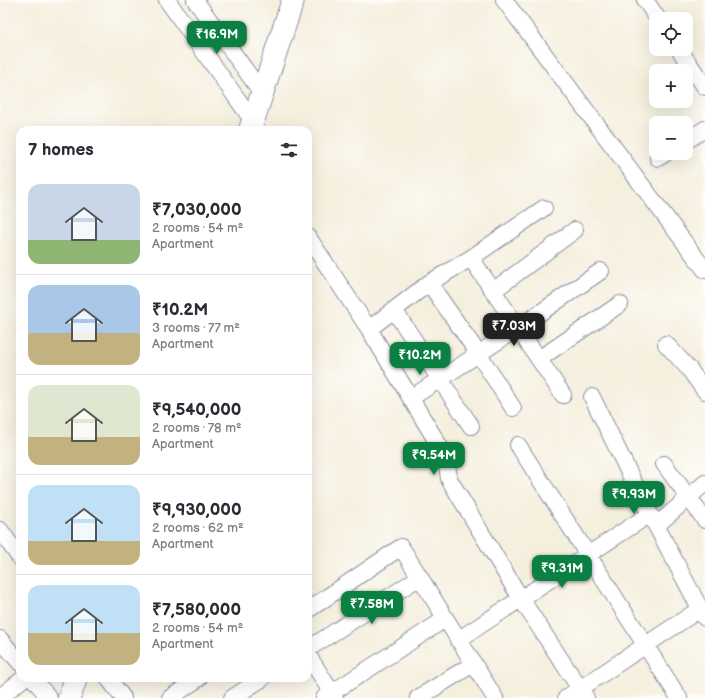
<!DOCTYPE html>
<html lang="en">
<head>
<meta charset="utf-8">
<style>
	body { margin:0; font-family:"Balsamiq Sans",sans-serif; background:#f2f2f3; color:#2b2b33; height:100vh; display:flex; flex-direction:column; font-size:15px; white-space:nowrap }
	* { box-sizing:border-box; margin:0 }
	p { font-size:13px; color:#7c7c81 }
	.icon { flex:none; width:22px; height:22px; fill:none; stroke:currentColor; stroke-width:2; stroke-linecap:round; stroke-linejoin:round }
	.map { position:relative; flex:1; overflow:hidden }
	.drawer { position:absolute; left:16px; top:126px; width:296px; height:556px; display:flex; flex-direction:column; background:#fff; border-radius:12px; box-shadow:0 4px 16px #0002 }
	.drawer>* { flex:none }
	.tools { position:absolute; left:649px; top:12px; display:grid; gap:8px }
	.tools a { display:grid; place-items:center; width:44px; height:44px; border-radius:8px; background:#fff; box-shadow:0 4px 16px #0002; font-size:20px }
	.price { position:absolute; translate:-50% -34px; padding:0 9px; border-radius:8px; background:#0b8043; color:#fff; font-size:13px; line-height:26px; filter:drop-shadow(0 1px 2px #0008) }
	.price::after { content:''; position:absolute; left:50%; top:24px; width:12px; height:9px; margin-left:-6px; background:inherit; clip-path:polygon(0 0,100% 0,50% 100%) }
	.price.selected { background:#222; color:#fff }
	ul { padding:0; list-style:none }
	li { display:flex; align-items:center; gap:12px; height:100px; padding:0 12px }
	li+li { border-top:1px solid #e1e1e2 }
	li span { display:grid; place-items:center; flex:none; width:112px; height:80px; border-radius:12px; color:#555 }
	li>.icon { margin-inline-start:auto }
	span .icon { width:48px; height:48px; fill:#fffc; stroke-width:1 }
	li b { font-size:17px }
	h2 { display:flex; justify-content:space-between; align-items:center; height:48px; padding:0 12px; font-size:17px }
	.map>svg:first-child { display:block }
</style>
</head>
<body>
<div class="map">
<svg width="705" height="698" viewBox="0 0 705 698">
	<rect width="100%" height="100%" fill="#fdfcf7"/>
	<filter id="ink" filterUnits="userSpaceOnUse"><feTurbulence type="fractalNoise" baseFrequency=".025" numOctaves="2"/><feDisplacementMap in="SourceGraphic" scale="8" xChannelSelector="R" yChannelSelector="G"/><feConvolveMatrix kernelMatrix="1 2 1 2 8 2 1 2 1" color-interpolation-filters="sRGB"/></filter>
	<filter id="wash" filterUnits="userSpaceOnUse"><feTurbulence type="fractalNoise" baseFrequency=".012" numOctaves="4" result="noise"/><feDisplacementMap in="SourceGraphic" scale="16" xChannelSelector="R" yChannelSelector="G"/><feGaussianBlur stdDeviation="0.9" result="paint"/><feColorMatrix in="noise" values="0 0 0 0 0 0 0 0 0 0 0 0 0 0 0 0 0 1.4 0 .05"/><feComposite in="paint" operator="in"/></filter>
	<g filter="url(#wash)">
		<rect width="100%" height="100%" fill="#f5efde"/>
	</g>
	<g filter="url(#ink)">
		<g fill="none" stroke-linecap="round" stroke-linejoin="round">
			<defs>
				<path id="minor" d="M167,0l86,121
					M195,0l67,93
					M504,0l201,270
					M645,0l13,19
					M679,49l26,38
					M686,141l19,-12
					M658,158l8,-5
					M308,237l61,92 77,128 3,22 72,120 65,99
					M471,258l92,137
					M429,283l49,70 35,55
					M493,291l82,-61
					M394,310l77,116
					M369,329l60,-46 42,-25 73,-50
					M666,344l23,25 16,22
					M539,359l81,-55
					M592,397l48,98 65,123
					M411,398l107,-70 83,-57
					M518,445l161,253
					M664,464l41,56
					M656,526l49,-43
					M0,530l20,28
					M308,610l93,-63 94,151
					M0,639l20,24
					M458,640l192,-126
					M308,649l112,-72
					M308,655l27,43
					M33,678l16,20
					M108,678l15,20
					M0,697l24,-19
					M170,698l29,-20
					M232,698l31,-20
					M324,698l121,-79
					M418,698l55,-34
					M566,698l134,-89"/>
				<path id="highway" d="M250,130l43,-130
					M69,698l7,-20"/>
			</defs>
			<!-- minor casing -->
			<use href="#minor" stroke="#888f9e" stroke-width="18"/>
			<!-- highway casing -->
			<use href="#highway" stroke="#888f9e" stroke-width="24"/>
			<!-- minor -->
			<use href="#minor" stroke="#fff" stroke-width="16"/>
			<!-- highway -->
			<use href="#highway" stroke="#fff" stroke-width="22"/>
		</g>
	</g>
</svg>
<div class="tools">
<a><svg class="icon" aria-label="locate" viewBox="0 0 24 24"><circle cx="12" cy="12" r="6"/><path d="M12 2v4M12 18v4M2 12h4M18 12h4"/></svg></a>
<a>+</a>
<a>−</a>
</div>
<b class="price" style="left:217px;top:55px">₹16.9M</b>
<b class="price selected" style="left:514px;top:347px">₹7.03M</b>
<b class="price" style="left:420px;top:376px">₹10.2M</b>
<b class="price" style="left:434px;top:476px">₹9.54M</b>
<b class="price" style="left:634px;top:515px">₹9.93M</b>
<b class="price" style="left:562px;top:589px">₹9.31M</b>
<b class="price" style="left:372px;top:625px">₹7.58M</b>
<section class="drawer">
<h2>7 homes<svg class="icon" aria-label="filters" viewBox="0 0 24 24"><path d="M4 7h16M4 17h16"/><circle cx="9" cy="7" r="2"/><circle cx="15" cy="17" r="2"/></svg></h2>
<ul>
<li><span style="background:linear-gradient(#c9d6e8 70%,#8fb573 0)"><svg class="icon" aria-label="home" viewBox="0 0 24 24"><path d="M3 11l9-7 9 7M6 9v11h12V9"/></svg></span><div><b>₹7,030,000</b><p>2 rooms · 54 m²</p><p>Apartment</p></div></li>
<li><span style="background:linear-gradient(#a9c7e8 60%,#c2b280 0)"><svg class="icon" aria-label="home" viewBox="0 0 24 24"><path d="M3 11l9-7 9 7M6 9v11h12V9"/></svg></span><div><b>₹10.2M</b><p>3 rooms · 77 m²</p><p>Apartment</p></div></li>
<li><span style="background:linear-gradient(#dfe7d0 65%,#c2b280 0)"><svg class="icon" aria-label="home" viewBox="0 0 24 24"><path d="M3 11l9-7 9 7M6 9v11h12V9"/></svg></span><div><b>₹9,540,000</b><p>2 rooms · 78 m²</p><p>Apartment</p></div></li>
<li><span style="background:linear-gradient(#bfe0f5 70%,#c2b280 0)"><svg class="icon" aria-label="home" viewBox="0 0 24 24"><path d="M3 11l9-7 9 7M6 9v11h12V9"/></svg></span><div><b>₹9,930,000</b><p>2 rooms · 62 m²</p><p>Apartment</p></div></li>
<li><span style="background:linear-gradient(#bfe0f5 60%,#c2b280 0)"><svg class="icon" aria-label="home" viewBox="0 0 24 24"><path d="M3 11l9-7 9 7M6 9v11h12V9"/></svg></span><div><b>₹7,580,000</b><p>2 rooms · 54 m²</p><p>Apartment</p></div></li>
</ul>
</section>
</div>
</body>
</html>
